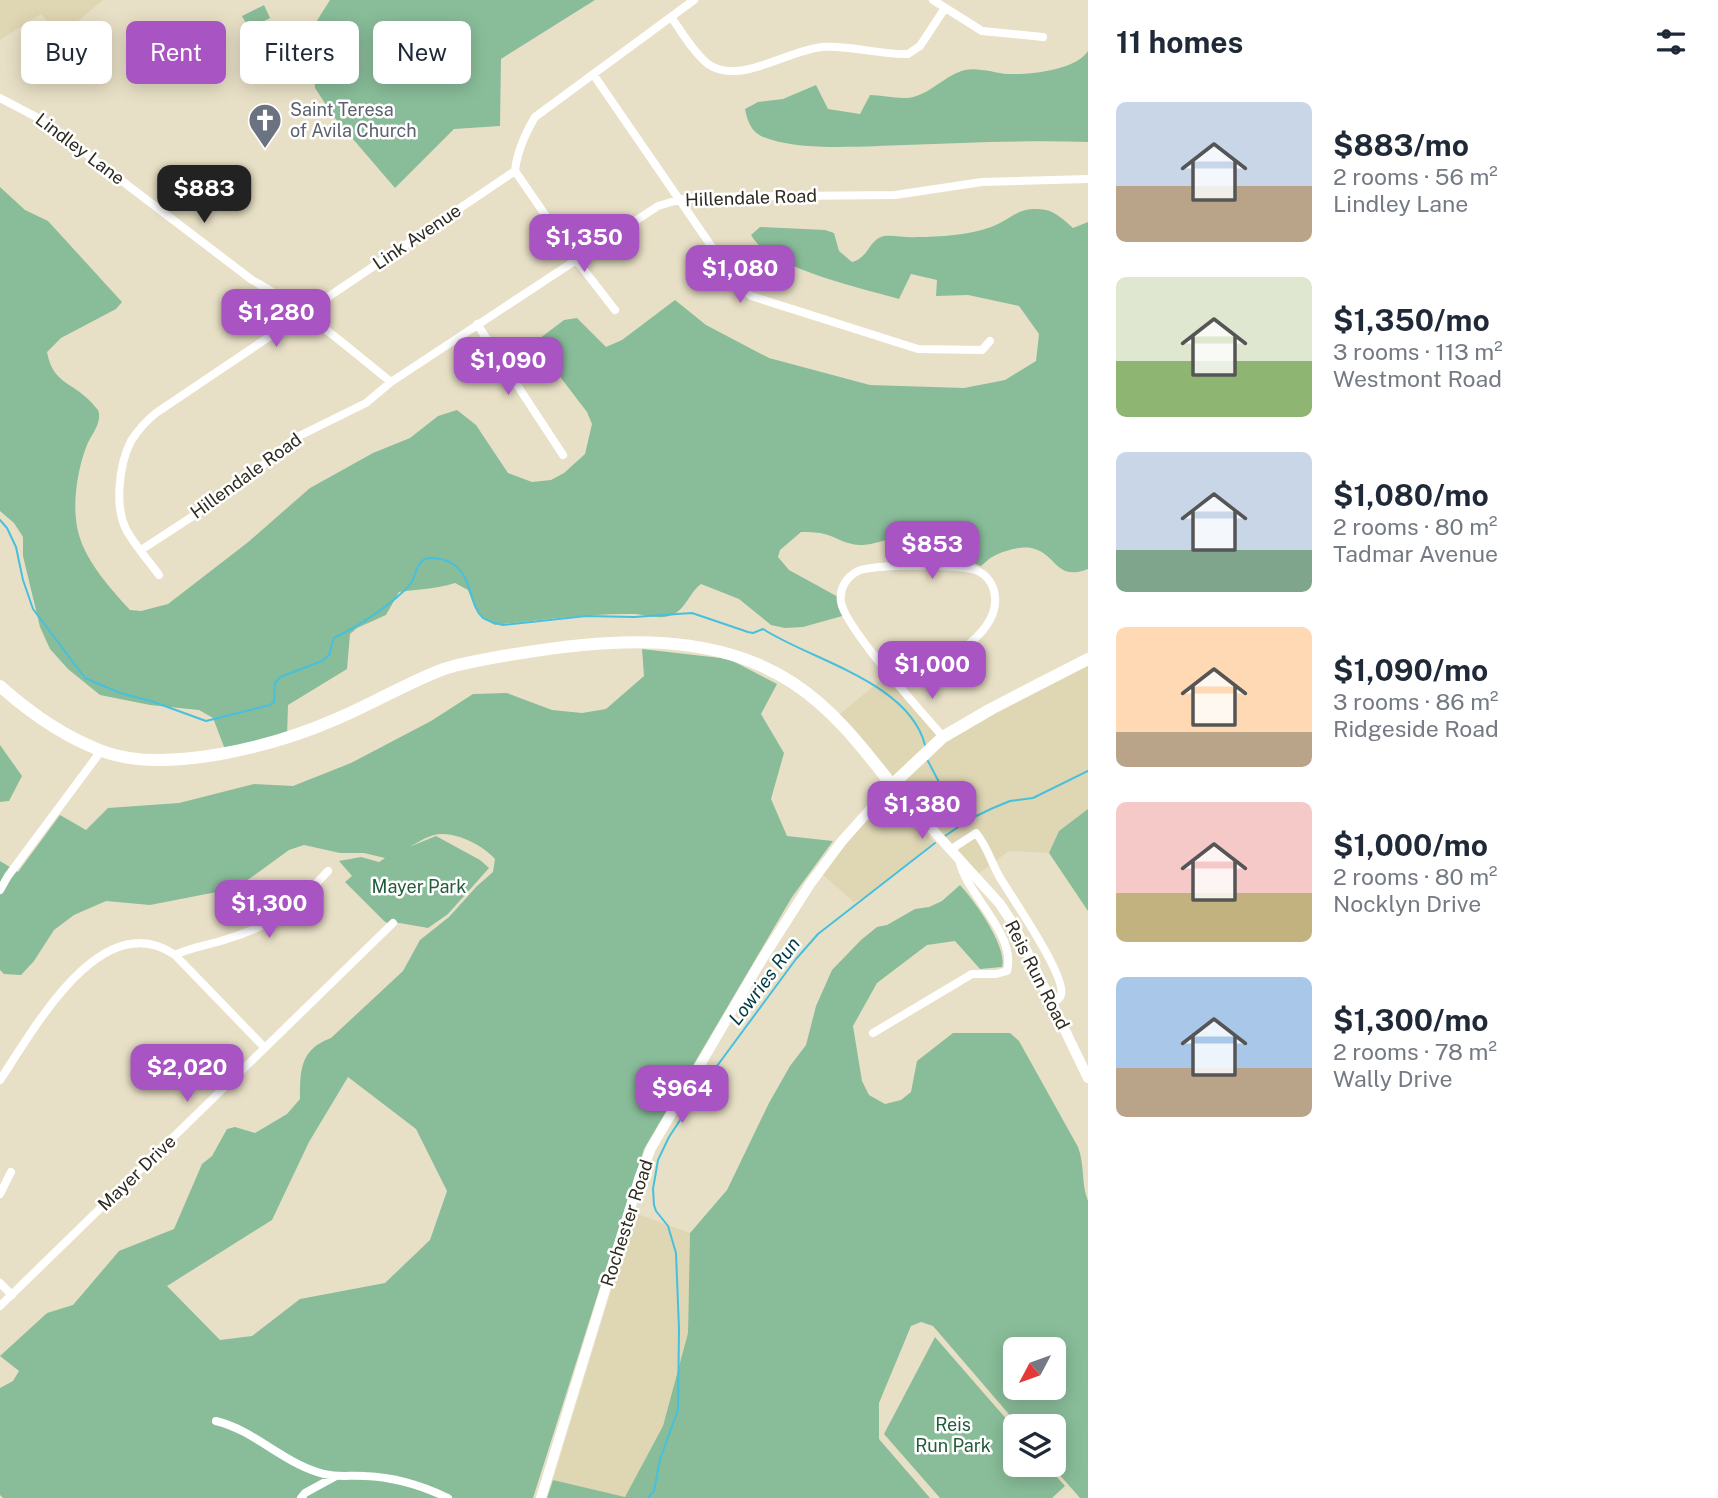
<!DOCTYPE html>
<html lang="en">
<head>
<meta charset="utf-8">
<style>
	body { margin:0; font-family:"Public Sans",sans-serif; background:#f6f6f7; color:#1f2937; height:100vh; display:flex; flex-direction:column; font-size:26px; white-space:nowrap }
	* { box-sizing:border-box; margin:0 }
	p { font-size:23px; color:#747a83 }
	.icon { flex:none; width:38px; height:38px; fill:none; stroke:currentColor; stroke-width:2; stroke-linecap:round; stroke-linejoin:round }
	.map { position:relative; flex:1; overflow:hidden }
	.side { display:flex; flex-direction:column; background:#fff; width:630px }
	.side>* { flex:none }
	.top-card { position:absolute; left:21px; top:21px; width:665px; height:63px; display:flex; gap:14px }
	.needle { width:46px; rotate:229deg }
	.buttons { position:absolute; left:1003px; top:1337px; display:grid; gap:14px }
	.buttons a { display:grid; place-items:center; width:63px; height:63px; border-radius:10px; background:#fff; box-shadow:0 4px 18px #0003; font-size:35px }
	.price { position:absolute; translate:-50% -60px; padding:0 16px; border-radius:14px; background:#a954c3; color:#fff; font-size:23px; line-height:46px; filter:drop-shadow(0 2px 4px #0008) }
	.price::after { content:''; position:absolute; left:50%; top:42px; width:21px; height:16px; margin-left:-10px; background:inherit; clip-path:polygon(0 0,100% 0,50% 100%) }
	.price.current { background:#222; color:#fff }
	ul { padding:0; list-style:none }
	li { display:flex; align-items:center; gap:21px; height:175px; padding:0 28px }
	li span { display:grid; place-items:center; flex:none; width:196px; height:140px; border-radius:10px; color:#555 }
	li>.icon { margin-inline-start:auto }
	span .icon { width:84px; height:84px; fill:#fffc; stroke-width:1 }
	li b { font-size:30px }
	h2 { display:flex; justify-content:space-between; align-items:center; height:84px; padding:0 28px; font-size:30px }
	.chip { padding:0 24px; border-radius:10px; background:#fff; box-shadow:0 4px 18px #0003; font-size:24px; line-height:63px }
	.chip.current { background:#a954c3; color:#fff }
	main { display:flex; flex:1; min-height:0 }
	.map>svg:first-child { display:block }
</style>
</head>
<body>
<main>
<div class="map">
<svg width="1088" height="1498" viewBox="0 0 1088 1498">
	<rect width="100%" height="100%" fill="#e8e0c6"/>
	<!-- built -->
	<path fill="#dfd6b4" d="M0,0h103l-43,36 -19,-22 -41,26z
		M1088,659v150l-29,22 -10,22 -40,-2 -34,25 -139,-159 54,-44 53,63z
		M889,797l6,2 39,43 -64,52 -16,8 -32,-28 47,-58z
		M635,1213l55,20 -2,100 -25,93 -38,72 -72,-18z"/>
	<!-- green -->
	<path fill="#89bd99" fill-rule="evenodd" d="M330,0h265l-94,59 -1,67 -46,3 -59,59 -61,-71 -19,-29 -3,-32 1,-29z
		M264,5l6,13 -21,11 -7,-13z
		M1088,51v91c-61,-2 -122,1 -183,3 -40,1 -108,7 -144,-9 -10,-5 -14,-16 -16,-27l13,-7 25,-3 33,-14 12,24 32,5 10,-19c13,0 31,5 43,2 20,-5 32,-22 52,-27 13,-3 30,3 43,4 22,1 68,-4 80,-23z
		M0,187l25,23 23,11 74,81 -6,7 -55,29 -14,14c6,32 24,29 44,50 1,1 6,7 7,8 5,12 -7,25 -11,35 -10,25 -16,63 -8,90 8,28 32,54 51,75l11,1 27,-7 79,-61 63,-55 63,-35 37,-15 28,-22 19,-6 19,15 32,48 24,9 19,-2 13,-7 21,-19 7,-30 -5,-12 -49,-64 1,-9 25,-19 13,-2 29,29 16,-7 53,-40 31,25 63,33 101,27 94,3 41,-8 31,-19 3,-27 -20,-28 -51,-11 -32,1 1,-16 -26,-6 -12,25c-37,-11 -129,-30 -148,-64l9,-8 65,3 9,3 5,18 13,11c17,-4 17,-23 32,-26 10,-1 22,2 32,1 24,0 53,-2 75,-10 22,-8 27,-22 55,-17 10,2 19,11 27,18l15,-6v347c-33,13 -31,-16 -57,-21 -9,-2 -29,3 -37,8 -5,2 -9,7 -13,10l-13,-5h-20c-8,-55 -58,-15 -89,-16 -13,-1 -20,-6 -31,-10 -9,-3 -18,-3 -27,-3l-21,18 -2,7 11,13 51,28 6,17 -43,12 -18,1 -14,-3 -32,-26 -38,-15c-12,9 -15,25 -29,31 -12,5 -25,0 -37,-1 -47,-1 -94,6 -140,11 -16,-8 -21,-19 -27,-35l-13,-7c-18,6 -37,6 -56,9l-13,23 -29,13 -7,6 -3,35 -59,36 -1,32 -61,15 -13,-34 -14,-8 -49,-5 -50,-10 -32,-26 -18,-20 -10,-22 -17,-71v-19l-9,-14 -14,-12z
		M642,649l87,10 48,25 -16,30 23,39 -13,46 16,37 46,5 -41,56 -148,252 -111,349h-530l-3,-3v-107l13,-7 6,-10 -19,-15 47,-43 26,-8 46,-54 55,-22 28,-65 10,-8 15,-27 8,-2 20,6 32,-19 13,-15c0,-28 0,-50 31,-61l72,-67 17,-31 29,-23 28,-31 16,-14 2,-13c-12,-14 -42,-29 -61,-24 -8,2 -17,8 -25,12l27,-11 44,24 9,8 -41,46 -20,14 -34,-6 -3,3 -7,-4 -39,-39 7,-6 -13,-15 22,-4 18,5 6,-4 -21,-5h-24l-36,-8 -15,5 -40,29 -22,11 -77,15 -44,-4 -32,14 -20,15 -20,31 -13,14 -17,-1 -4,-4v-109l18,11 42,-57 26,15 22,-22 71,-5 75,-19 39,2 58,-23 80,-42 42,-27 34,-1 45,17 30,3 24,-4 38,-33zM348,1077l68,52 31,62 -17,49 -45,43 -85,16 -48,37 -32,4 -53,-54 105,-66 37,-78z
		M0,745l22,31 -13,25 -9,1z
		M1088,809v102l-39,-58 10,-22z
		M960,885c14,15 48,62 42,82l-22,2 -25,-28 -28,4 -50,38 -24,43 9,55 7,14 16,9 16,-4 10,-8 6,-31 36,-28h57l9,8 59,106c7,18 3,37 10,54v297h-8l-29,-33h3v-39h-35l-86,-100 -12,-4 -10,4 -32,77v36l51,59h-383l6,-18 72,17 38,-71 25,-93 2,-100 37,-43 42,-87 21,-37 16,-21 10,-39 16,-36 29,-30 16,-13 10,-2 28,-16 14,-2 13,-6zM1015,1349h39v39h-39z
		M935,1337l80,92v36h31l19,21 -13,12h-112l-56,-64z"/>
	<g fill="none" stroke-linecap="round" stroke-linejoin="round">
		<!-- stream -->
		<path stroke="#46c0dd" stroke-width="2" d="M0,520l7,8 9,19 7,33 10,29 52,69 35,15 31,8 55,20 64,-16 4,-3 1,-19 5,-6 42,-16 7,-6 5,-17c26,-13 54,-31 75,-52 7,-8 6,-22 16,-27 5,-2 11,-1 16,0 34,8 25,44 42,59 6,4 13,5 20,7l83,-9 48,1 58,-4 56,19 5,1 10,-4c48,31 146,53 162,116
			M928,761l26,50 10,12
			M945,836l25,-17 23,-11 17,-7 23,-3 55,-27
			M648,1498l6,-7 6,-32 18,-49 1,-81 -3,-76 -8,-27 -12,-15 -2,-6 -1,-16 5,-29 11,-23 34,-52 93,-126 22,-25 117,-91"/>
		<!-- minor -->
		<path stroke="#fff" stroke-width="8" d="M933,0l49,31 61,6
			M671,17c11,15 22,35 37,47 31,22 80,-14 114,-17 29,-2 57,8 86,7l12,-8 25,-38
			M593,74l145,211 13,11 167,53 64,1 8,-9
			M0,98l42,22 210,160c50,27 94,66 139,102
			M515,171l62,90 38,49
			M477,324l86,131
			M141,550l95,-62 59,-50 71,-35 25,-21 267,-176 20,-6 21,-3 196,-2 87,-13 106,-3
			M159,575c-10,-14 -23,-28 -32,-44 -13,-23 -8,-67 4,-90 7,-11 15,-20 25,-28l359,-242c2,-20 10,-37 20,-54l159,-117
			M899,683c33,-12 100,-46 96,-86 -1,-11 -7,-21 -17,-26 -15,-7 -105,-7 -120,0 -12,6 -19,18 -17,31 4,26 81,110 102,135
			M950,850l26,-17c11,13 15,29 23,43 11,19 68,100 62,119 -1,3 -5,6 -8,8
			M0,890l8,-14 93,-125
			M175,955c17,-8 35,-10 52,-16 49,-15 67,-31 101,-68
			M873,1033l99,-59h24l11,-3c10,-38 -42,-77 -48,-112
			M0,1080c33,-49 101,-176 175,-125l90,93
			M0,1194l11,-22
			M0,1283l12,12
			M0,1306l393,-383
			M216,1421c37,9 64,39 101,51 16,6 31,3 48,4 28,1 58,10 83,22
			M301,1498l4,-5 31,-17"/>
		<!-- tertiary -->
		<path stroke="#fff" stroke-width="10" d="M541,1498l99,-322 11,-28 110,-187 49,-77 32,-43 50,-56 108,119 15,23 73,151"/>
		<!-- primary -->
		<path stroke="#fff" stroke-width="12" d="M0,686c29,26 65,51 102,65 63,24 172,-5 232,-31 37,-15 72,-37 110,-51 25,-8 52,-12 78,-16 89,-15 192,-22 271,30 41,27 69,64 99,102l51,-48 48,-28 97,-50"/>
	</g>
	<!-- icons -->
	<defs>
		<symbol id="church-pin" viewBox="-11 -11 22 30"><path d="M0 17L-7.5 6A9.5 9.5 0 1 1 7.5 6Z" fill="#6b7280" stroke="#fff"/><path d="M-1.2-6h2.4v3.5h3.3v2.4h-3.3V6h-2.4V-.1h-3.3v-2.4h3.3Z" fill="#fff"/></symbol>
	</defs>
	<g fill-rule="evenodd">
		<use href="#church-pin" x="246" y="101" width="38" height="52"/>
	</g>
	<g text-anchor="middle" stroke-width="5" stroke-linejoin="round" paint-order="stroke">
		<!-- worship labels -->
		<g font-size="18" fill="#5b616d" stroke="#fff" text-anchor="start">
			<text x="290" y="116">Saint Teresa<tspan x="290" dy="21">of Avila Church</tspan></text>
		</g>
		<!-- street labels -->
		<g font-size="18" fill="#2e2b21" stroke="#fff">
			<text transform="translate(80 149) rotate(37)" y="6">Lindley Lane</text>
			<text transform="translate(751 198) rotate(-2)" y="6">Hillendale Road</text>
			<text transform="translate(417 237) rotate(-34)" y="6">Link Avenue</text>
			<text transform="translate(246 476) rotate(-36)" y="6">Hillendale Road</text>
			<text transform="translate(1037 975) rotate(63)" y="6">Reis Run Road</text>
			<text transform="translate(137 1173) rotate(-44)" y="6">Mayer Drive</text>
			<text transform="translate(627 1223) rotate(-72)" y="6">Rochester Road</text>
		</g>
		<!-- park labels -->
		<g font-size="18" fill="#215d3a" stroke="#fff">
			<text x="419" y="893">Mayer Park</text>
			<text x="953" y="1431">Reis<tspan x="953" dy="21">Run Park</tspan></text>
		</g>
		<!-- water labels -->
		<g font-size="19" font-style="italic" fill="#013b47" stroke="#fff">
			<text transform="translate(764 981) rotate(-53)" y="7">Lowries Run</text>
		</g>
	</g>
</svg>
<div class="buttons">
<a><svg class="needle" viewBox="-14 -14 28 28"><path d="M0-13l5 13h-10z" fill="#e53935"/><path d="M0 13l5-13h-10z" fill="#747a83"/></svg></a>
<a><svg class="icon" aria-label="layers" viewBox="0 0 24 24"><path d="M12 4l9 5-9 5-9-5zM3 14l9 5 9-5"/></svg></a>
</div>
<b class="price current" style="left:204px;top:225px">$883</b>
<b class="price" style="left:584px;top:274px">$1,350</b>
<b class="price" style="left:740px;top:305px">$1,080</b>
<b class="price" style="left:276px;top:349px">$1,280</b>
<b class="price" style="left:508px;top:397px">$1,090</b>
<b class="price" style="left:932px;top:581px">$853</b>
<b class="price" style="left:932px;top:701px">$1,000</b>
<b class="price" style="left:922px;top:841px">$1,380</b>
<b class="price" style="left:269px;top:940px">$1,300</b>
<b class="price" style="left:187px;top:1104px">$2,020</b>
<b class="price" style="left:682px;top:1125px">$964</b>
<div class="top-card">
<a class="chip">Buy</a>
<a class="chip current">Rent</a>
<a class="chip">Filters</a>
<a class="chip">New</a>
</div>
</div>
<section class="side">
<h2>11 homes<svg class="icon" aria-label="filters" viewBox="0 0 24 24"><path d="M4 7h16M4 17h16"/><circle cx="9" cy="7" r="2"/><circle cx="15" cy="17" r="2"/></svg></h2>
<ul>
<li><span style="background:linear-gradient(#c9d6e8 60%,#b9a48a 0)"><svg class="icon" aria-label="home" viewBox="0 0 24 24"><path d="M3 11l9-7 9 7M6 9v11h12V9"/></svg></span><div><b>$883/mo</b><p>2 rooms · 56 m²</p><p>Lindley Lane</p></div></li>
<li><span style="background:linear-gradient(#dfe7d0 60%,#8fb573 0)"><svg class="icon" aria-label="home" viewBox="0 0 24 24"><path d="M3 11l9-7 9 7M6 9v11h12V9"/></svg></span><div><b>$1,350/mo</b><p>3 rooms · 113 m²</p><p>Westmont Road</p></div></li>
<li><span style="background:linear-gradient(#c9d6e8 70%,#7fa58c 0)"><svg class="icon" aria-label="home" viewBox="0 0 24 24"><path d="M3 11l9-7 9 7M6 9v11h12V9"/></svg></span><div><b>$1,080/mo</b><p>2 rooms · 80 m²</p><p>Tadmar Avenue</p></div></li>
<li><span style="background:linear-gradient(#ffd9b3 75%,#b9a48a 0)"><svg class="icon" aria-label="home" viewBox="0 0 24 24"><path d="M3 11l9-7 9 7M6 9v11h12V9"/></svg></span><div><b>$1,090/mo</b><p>3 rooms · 86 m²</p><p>Ridgeside Road</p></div></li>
<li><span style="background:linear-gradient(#f6c9c9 65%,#c2b280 0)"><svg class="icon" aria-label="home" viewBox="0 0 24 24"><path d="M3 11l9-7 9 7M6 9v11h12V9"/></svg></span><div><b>$1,000/mo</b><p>2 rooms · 80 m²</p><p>Nocklyn Drive</p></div></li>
<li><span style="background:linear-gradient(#a9c7e8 65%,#b9a48a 0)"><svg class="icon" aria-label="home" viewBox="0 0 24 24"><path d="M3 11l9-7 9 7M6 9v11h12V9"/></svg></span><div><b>$1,300/mo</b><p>2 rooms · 78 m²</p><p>Wally Drive</p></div></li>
</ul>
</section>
</main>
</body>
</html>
